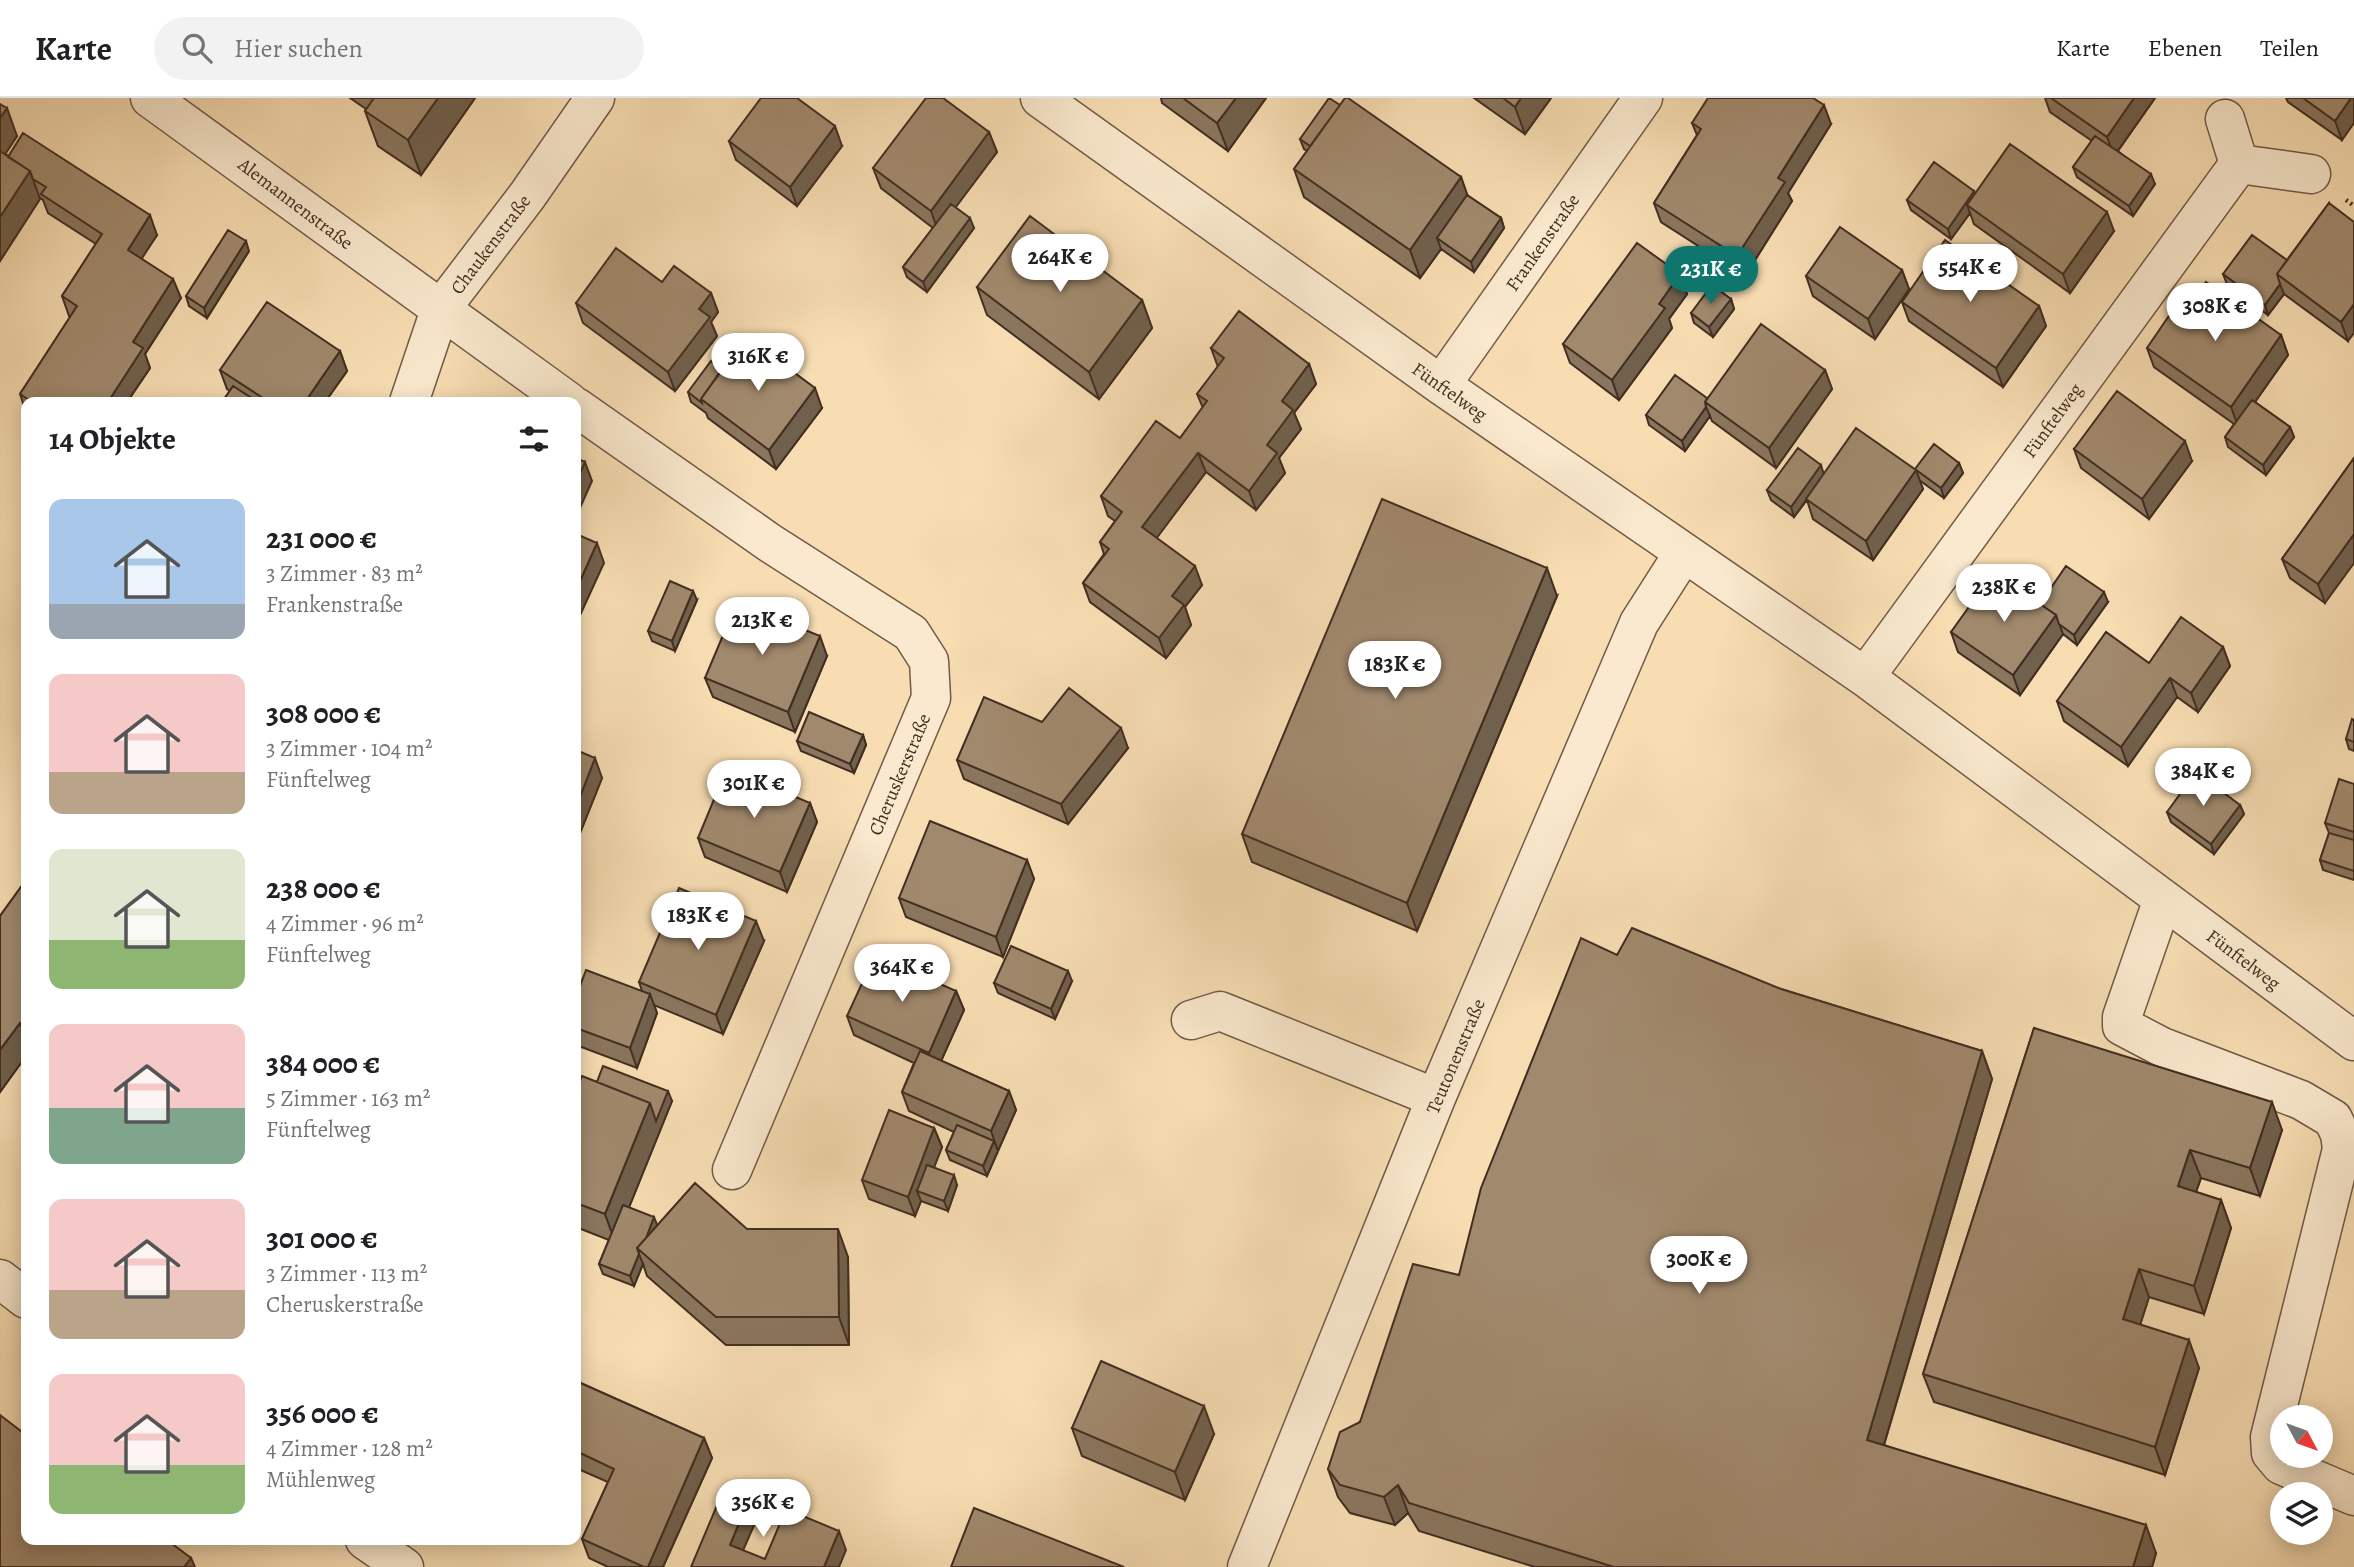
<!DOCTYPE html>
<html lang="de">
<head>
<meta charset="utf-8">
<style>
	body { margin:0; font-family:Alegreya,serif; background:#f2f2f2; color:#202124; height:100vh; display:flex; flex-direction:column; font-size:26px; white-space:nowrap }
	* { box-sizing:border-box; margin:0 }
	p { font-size:23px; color:#757577 }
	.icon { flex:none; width:38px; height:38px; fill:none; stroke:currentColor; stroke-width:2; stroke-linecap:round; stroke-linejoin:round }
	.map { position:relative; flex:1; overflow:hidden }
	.panel { position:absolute; left:21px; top:299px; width:560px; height:1148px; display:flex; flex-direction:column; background:#fff; border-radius:14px; box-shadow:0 4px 18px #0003 }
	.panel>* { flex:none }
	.needle { width:46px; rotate:131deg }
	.controls { position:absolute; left:2270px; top:1307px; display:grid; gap:14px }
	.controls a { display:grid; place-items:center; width:63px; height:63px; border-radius:50%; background:#fff; box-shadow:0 4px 18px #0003; font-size:35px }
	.price { position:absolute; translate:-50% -60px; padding:0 16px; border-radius:24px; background:#fff; color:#222; font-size:23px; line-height:46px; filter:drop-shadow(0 2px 4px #0008) }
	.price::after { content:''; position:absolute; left:50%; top:42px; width:21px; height:16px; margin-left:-10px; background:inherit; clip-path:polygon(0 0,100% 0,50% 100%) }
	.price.on { background:#0f766e; color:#fff }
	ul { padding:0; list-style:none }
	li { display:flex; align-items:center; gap:21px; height:175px; padding:0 28px }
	li span { display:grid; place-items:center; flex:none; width:196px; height:140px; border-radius:14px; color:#555 }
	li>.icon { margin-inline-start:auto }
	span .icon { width:84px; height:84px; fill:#fffc; stroke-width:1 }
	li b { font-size:30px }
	h2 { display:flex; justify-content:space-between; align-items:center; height:84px; padding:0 28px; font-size:30px }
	header { display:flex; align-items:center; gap:42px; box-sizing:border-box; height:98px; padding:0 35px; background:#fff; border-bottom:2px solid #e0e0e0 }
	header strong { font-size:33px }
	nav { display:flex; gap:38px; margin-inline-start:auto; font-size:24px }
	.search { width:490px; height:63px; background:#f2f2f2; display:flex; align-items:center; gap:18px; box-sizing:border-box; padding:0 24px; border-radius:38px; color:#757577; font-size:26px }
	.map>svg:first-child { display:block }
</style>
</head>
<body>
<header>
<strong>Karte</strong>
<div class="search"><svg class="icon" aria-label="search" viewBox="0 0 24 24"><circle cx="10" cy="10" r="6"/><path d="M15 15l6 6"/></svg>Hier suchen</div>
<nav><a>Karte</a><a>Ebenen</a><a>Teilen</a></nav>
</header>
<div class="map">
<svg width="2354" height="1469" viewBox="0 0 2354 1469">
	<rect width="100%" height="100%" fill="#f8ddb3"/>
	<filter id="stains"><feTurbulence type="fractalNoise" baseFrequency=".00286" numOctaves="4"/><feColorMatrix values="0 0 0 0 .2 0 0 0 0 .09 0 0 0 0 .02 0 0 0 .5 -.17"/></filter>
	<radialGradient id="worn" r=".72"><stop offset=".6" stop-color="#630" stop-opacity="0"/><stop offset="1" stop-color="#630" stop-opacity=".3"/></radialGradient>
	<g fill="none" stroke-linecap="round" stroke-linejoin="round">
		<defs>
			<path id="minor" d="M150,0l419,304
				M1040,0l401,287 424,292 489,364
				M2239,66l72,10
				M1441,287l202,-287
				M409,304l31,-92 87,-114 68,-98
				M576,309l194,136 141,90 18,28 2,37 -199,472
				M1865,579l374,-513 -14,-45
				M2163,801l-41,118v9l40,21 139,53 32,19 7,15 2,15 -72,288 1,16 10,12 73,31
				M1191,922l29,-9 216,87
				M0,1181l26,20
				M365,1442l39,27
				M1247,1469l189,-469 203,-475 44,-69"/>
		</defs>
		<!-- minor casing -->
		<use href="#minor" stroke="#705a46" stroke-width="41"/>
		<!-- path -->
		<path stroke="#422e21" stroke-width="4.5" stroke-dasharray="2 3.5" stroke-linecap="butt" d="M2346,102l8,6"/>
		<!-- minor -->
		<use href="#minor" stroke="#fae9ce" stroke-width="38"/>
	</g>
	<!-- wall -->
	<path fill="#8a765e" stroke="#422e21" stroke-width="2" d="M350,0h125l-54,77 -43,-29 -13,-35 1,-2z
		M1161,0h105l-38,53 -66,-48z
		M1474,0h77l-26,36z
		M2045,0h110l-37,53 37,33 -22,32 -56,-39 -4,-10 19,-26 -42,-29z
		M2286,0h68l-12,42 -54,-38z
		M0,6l17,32 -12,18 152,81 -16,23 40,40 -36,56 5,14 -23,34h-101v10l-6,-18 51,-78h-2l-7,-20 34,-52 -48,-31 -5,-13 -3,-2 -40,63z
		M1339,7l122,72 6,18 34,23 3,10 -30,44 -33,-23 -21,29 -116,-81 -10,-28 13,-18 -3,-2 -4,-10z
		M1692,25l139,1 -43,69 4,8 -47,75 -84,-54 -7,-19 43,-68z
		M989,34l8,20 -42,55 19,21 -47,64 -20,-15 -4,-10 30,-39 -52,-40 -8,-20z
		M729,43l113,5 -45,60 -61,-46z
		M1974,93l1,2 139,38 -44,62 -96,-69 -4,-11 -19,26 -40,-29 -4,-10z
		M2329,105l19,138 -64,-47 -16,21 -41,-31 -4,-10 64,-14z
		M249,153l-42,67 -18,-12 -3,-10z
		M1902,172l7,19 -34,50 -62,-43 -7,-20z
		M1680,176l7,20 -18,25 3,9 -53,72 -49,-37 -7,-19z
		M662,184l49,11 7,19 -7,10 6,14 -42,55 -92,-68 -7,-20z
		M977,189l165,13 10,28 -53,71 -112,-84z
		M1731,201l3,10 -21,28 -19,-14 -3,-10z
		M1902,204l137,4 7,20 -43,61 -94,-66z
		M2185,213l96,24 7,20 -33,47 35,25 4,10 -28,38 -38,-28 -3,-10 9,-13 -80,-57 -7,-19z
		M1211,250l98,16 7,20 -22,29 7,16 -22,29 6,15 -29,37 -50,-38 -50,66 46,47 -17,22 6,18 -25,33 -76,-56 -7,-19 21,-29 -4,-12 15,-21 -7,-5 -7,-20 79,-58 23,-30 -6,-14 21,-27z
		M340,253l7,20 -22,31h-103l8,-11 -3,-2 -7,-19z
		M722,271l100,39 -46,61 -68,-51 -2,-5 -15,-11 -3,-10z
		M1825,272l7,19 -56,79 -64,-47 -2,-5 -25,35 -36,-26 -3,-10 61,-17z
		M2074,351l118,12 -43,58 -68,-51z
		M2354,360l-29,145 -35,-25 -8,-19z
		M1959,365l4,10 -19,25 -25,-18 4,9 -50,71 -60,-41 -6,-19 -13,17 -23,-17 -4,-10 57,-16 91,-5z
		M1557,498l-140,335 -165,-69 -10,-28z
		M697,502l-22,51 -23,-10 -4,-10z
		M2108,504l-31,43 -14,-11 -43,61 -62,-43 -7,-20 89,-28z
		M2223,549l7,19 -32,46 -21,-15 -49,69 -64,-45 -7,-20 92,-38z
		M827,558l-32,76 -82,-35 -8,-19z
		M2354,622v31l-5,-2 -3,-10z
		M1042,624l86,26 -60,76 -104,-45 -7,-19z
		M863,637l3,10 -12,28 -53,-22 -4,-10z
		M576,652l26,28 -22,55 -4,-2z
		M2354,686v96l-31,-10 -3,-10 9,-27 -4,-10z
		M810,705l7,19 -30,70 -82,-35 -7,-19z
		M2240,707l4,9 -30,40 -43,-32 -4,-10z
		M1027,762l7,19 -31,78 -97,-40 -7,-19z
		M26,782v176l-26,36v-176z
		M764,843l-41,93 -69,-29 3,8 -20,55 -61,-23v-48l66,-6 -3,-9z
		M1617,857l164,34 201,62 10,28 -108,366 272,108 -4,14h-617l-116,-36 -11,-18 -13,12 -45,-12 -12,-16 -10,-28 131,-194z
		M1072,883l-17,38 -57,-26 -4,-10z
		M956,893l8,19 -23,51 68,30 7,19 -29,66 -37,-16 -4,-10 8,-18 -45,-21 -7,-19 12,-29 -60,-28 -7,-19z
		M2034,930l248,102 -22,66 -59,-18 -5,14 25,8 10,28 -27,86 -55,-17 -9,28 59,43 -34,107 -231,-73 -11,-28z
		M597,984l75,19 -43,106 28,18 90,4 101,28 1,88h-123l-79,-69 -4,-12 -9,22 -31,-12 -4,-10 10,-24 -33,-13v-135z
		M934,1030l8,19 -8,20 23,18 -9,26 -27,-10 -6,15 -46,-17 -7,-19z
		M576,1283l128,57 8,20 -49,109h-55l-19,-9 -7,-19 26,-57 -32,-14z
		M1072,1330l142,6 -29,66 -103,-44z"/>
	<!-- shaded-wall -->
	<path fill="#71604c" stroke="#422e21" stroke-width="2" d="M438,0h37l-54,77 -13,-35z
		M1236,0h30l-38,53 -11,-28z
		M1521,0h30l-26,36 -10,-27z
		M2134,0h21l-41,58 -7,-19z
		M2351,0h3v25l-12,17 -7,-19z
		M1824,7l7,19 -43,69 4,8 -47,75 -8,-20 41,-78z
		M7,10l10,28 -17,26v-44z
		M835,28l7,20 -45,60 -7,-19z
		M989,34l8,20 -59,79 -7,-20z
		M30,73l10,28 -40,62v-44z
		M2151,76l4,10 -22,32 -4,-10z
		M1461,79l10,28 -34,33 4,11 -21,29 -10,-28z
		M1974,93l4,10 -11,4 3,8 -19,26 -3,-10z
		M2107,114l7,19 -44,62 -7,-19z
		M150,117l7,20 -22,34 -7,-19z
		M970,120l4,10 -47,64 -4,-10z
		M1501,120l3,10 -30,44 -3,-10z
		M246,143l3,10 -42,67 -3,-10z
		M1902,172l7,19 -34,50 -7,-20z
		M1680,176l7,20 -18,25 3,9 -53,72 -7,-20 47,-76z
		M173,181l8,19 -36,56 5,14 -23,34h-19l25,-60z
		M2280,186l4,10 -16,21 -3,-10z
		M711,195l7,19 -7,10 6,14 -42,55 -7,-19 31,-63z
		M1731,201l3,10 -21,28 -4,-10z
		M1142,202l10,28 -53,71 -10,-27z
		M2354,206v29l-6,8 -7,-19z
		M2039,208l7,20 -43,61 -7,-19z
		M2281,237l7,20 -50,71 -7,-19z
		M340,253l7,20 -22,31h-20z
		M1309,266l7,20 -22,29 7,16 -22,29 6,15 -29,37 -7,-19 33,-90z
		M1825,272l7,19 -56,79 -7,-20z
		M815,290l7,20 -46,61 -7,-19z
		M1706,309l4,9 -25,35 -3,-10z
		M2290,329l4,10 -28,38 -3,-10z
		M2185,343l7,20 -43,58 -7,-20z
		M1198,355l8,19 -56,75 -8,-20z
		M585,364l7,19 -16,36v-35z
		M1959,365l4,10 -19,25 -3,-10z
		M1821,367l3,10 -30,42 -3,-10z
		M1916,372l7,19 -50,71 -7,-19z
		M2354,436v29l-29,40 -7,-19z
		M597,445l7,20 -28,61v-34z
		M1195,468l7,19 -17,22 6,18 -25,33 -7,-20 13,-42z
		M1547,470l10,28 -140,335 -10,-28z
		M693,493l4,9 -22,51 -3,-10z
		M2104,494l4,10 -31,43 -3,-10z
		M2056,517l7,19 -43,61 -7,-20z
		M820,538l7,20 -32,76 -7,-20z
		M2223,549l7,19 -32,46 -7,-19z
		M2170,580l7,19 -49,69 -7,-19z
		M1121,630l7,20 -60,76 -7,-20z
		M863,637l3,10 -12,28 -4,-9z
		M595,660l7,20 -22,55 -4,-13v-13z
		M810,705l7,19 -30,70 -7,-20z
		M2240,707l4,9 -30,40 -3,-10z
		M1027,762l7,19 -31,78 -7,-20z
		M756,823l8,20 -41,93 -7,-19z
		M1068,873l4,10 -17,38 -4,-10z
		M956,893l8,19 -28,62 -7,-19z
		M650,896l7,19 -20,55 -7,-20z
		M20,925l6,17v16l-26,36v-42z
		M1982,953l10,28 -115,389 -10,-28z
		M668,993l4,10 -57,141 -10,-28 45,-111z
		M1009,993l7,19 -18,41 -7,-20z
		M2272,1004l10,28 -22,66 -10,-28z
		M934,1030l8,19 -18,46 -7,-2 4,10 -6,15 -7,-19z
		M994,1043l4,10 -11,25 -4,-10z
		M2190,1052l11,28 -13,36 -10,-28z
		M954,1077l3,10 -9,26 -4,-10z
		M2221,1102l10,28 -27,86 -10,-28z
		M654,1119l4,10 -17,24z
		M838,1131l10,28 1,88 -10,-28z
		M639,1156l4,10 -9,22 -4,-10z
		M2139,1171l10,28 -16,50 -10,-28z
		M2189,1242l10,28 -34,107 -10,-28z
		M1204,1308l10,28 -29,66 -10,-28z
		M704,1340l8,20 -49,109h-15z
		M1398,1387l10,28 -13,12 -11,-28z
		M751,1396l8,20 -22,50 -7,-19z
		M2146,1427l10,28 -4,14h-19z
		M839,1433l7,19 -7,17h-15z
		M191,1460l4,9h-11z"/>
	<!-- building -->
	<path fill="#a1896d" stroke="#422e21" stroke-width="2" d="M374,0h64l-30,42 -43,-29z
		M761,0h36l38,28 -45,61 -61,-46z
		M926,0h17l46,34 -58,79 -58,-43z
		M1183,0h53l-19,25z
		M1329,0l11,7 -30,41 -10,-7z
		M1345,0h3l113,79 -51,73 -116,-81z
		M1503,0h18l-6,9z
		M1708,0h105l11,7 -46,73 7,4 -48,74 -83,-53 47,-74 -9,-6z
		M2051,0h83l-27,39z
		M2303,0h48l-16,23z
		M0,6l7,4 -7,10z
		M23,35l127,82 -22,35 45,29 -40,63 10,6 -35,54h-76l-12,-8 57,-88 -15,-10 40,-62 -61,-40 5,-7 -13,-8 -3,-8 -22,-14z
		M2095,38l56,38 -22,32 -56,-39z
		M2010,46l97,68 -44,62 -96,-69z
		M0,53l30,20 -30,46z
		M1934,64l40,29 -26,38 -41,-29z
		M1467,97l34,23 -30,44 -34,-24z
		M2329,105l25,19v82l-13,18 -64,-48z
		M951,106l19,14 -47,64 -20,-15z
		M1030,118l112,84 -53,72 -112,-85z
		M1840,129l62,43 -34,49 -62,-43z
		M228,132l18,11 -42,67 -18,-12z
		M2252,137l35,25 -10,14 3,10 -15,21 -42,-31z
		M1945,142l94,66 -43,62 -94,-66z
		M1637,145l43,31 -21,30 6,4 -53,72 -49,-36z
		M616,150l46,34 12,-16 37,27 -12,16 11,8 -42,55 -92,-69z
		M2206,184l75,53 -50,72 -84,-59 30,-44 8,7z
		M1712,187l19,14 -22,28 -18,-14z
		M267,204l73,49 -35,51h-36l-49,-32z
		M1239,213l70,53 -27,37 11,9 -26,35 10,8 -28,38 -51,-38 -56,74 53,39 -23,30 12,9 -25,33 -76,-55 26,-34 -9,-7 22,-30 -21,-16 55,-75 24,17 27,-37 -10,-7 27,-36 -13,-10z
		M1761,226l64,46 -56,78 -64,-46z
		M746,239l69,51 -46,62 -68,-51z
		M711,263l11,8 -21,30 1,4 -14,-11z
		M1675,277l32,23 -2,4 1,5 -24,34 -36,-26z
		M233,288l25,16h-36z
		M2117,293l68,50 -43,58 -68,-50z
		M2252,302l38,27 -27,38 -38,-28z
		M1856,330l60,42 -50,71 -60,-42z
		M1934,346l25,19 -18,25 -26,-19z
		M1798,350l23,17 -30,42 -24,-17z
		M576,360l9,4 -9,20z
		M2354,360v76l-36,50 -36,-25z
		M1382,401l165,69 -140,335 -165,-69z
		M576,436l21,9 -21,47z
		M2066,468l38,26 -30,43 -15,-11 -3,-9 -16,-11z
		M1994,474l62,43 -43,60 -62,-43z
		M670,483l23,10 -21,50 -24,-10z
		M737,504l83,34 -32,76 -83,-34z
		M2181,519l42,30 -32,46 -21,-15 -49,69 -64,-46 49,-69 43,31z
		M1069,590l52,40 -60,76 -104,-44 27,-63 58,25z
		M809,614l54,23 -13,29 -53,-23z
		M2352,621l2,1v22l-8,-3z
		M576,652l19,8 -19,49z
		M727,670l83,35 -30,69 -82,-34z
		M2196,674l44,33 -29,39 -44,-32z
		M2339,681l15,5v48l-29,-9z
		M930,723l97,39 -31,77 -97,-39z
		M2329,735l25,7v31l-34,-11z
		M26,782v148l-6,-5 -20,27v-134z
		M679,790l77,33 -40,94 -77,-33z
		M1632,830l149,61 201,62 -115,389 279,85 -13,42h-519l-205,-64 -11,-18 -14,12 -44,-12 -12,-16 12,-37 20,-10 53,-158 46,11 22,-87 100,-250 36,17z
		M1011,848l57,25 -17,38 -57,-26z
		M875,857l81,36 -27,62 -82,-37z
		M586,872l64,24 -20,54 -54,-20v-31z
		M2034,930l238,74 -22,66 -60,-18 -12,36 43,14 -27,86 -55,-17 -16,50 66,21 -34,107 -232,-73z
		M920,953l89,40 -18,40 -89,-39z
		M603,968l65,25 -12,30 -6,-18 -53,-21z
		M582,978l68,27 -45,111 -29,-11v-111z
		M889,1012l45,18 -26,69 -46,-17z
		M957,1027l37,16 -11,25 -37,-16z
		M927,1067l27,10 -10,26 -27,-10z
		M695,1085l52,46h91l1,88h-123l-79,-69z
		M623,1107l31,12 -8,21 -9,10 2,6 -9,22 -31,-12z
		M1101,1263l103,45 -29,66 -103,-44z
		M576,1283l128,57 -56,129h-4l-62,-28 32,-70 -38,-18z
		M0,1317l26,20v105h141l24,18 -7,9h-184z
		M726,1386l25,10 -21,51 35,14 21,-50 53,22 -15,36h-133z
		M974,1410l150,59h-173z"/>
	<g text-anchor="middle" stroke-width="7" stroke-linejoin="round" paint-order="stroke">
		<!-- street labels -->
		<g font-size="19" fill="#422e21" stroke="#fae9ce">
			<text transform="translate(296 105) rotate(37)" y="7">Alemannenstraße</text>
			<text transform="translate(1542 144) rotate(-55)" y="7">Frankenstraße</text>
			<text transform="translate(490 146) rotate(-53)" y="7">Chaukenstraße</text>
			<text transform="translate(1450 293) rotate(35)" y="7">Fünftelweg</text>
			<text transform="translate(2052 322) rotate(-54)" y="7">Fünftelweg</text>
			<text transform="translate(899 676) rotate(-67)" y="7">Cheruskerstraße</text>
			<text transform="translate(2244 861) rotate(37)" y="7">Fünftelweg</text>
			<text transform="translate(1455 958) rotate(-67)" y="7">Teutonenstraße</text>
		</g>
	</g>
	<rect width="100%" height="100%" filter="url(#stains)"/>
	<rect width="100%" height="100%" fill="url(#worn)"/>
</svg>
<div class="controls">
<a><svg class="needle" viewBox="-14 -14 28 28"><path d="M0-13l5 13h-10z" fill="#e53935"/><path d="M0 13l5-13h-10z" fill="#757577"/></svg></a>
<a><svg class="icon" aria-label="layers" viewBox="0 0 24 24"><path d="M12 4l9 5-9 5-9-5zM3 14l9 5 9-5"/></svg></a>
</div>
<b class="price" style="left:1060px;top:196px">264K €</b>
<b class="price" style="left:1970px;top:206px">554K €</b>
<b class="price on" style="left:1711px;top:208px">231K €</b>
<b class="price" style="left:2215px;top:245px">308K €</b>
<b class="price" style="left:758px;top:295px">316K €</b>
<b class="price" style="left:2004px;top:526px">238K €</b>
<b class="price" style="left:762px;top:559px">213K €</b>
<b class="price" style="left:1395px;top:603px">183K €</b>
<b class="price" style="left:2203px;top:710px">384K €</b>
<b class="price" style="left:754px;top:722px">301K €</b>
<b class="price" style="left:698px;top:854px">183K €</b>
<b class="price" style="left:902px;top:906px">364K €</b>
<b class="price" style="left:1699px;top:1198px">300K €</b>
<b class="price" style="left:763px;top:1441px">356K €</b>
<section class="panel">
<h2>14 Objekte<svg class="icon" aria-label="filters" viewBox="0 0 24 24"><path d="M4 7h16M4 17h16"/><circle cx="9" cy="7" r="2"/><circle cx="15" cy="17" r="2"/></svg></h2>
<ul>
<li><span style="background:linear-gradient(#a9c7e8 75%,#9aa5b1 0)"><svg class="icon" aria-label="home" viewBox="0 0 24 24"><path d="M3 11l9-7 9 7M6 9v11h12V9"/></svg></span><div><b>231 000 €</b><p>3 Zimmer · 83 m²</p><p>Frankenstraße</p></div></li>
<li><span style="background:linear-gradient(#f6c9c9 70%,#b9a48a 0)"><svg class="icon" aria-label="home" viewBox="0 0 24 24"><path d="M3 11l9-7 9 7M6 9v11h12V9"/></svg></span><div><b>308 000 €</b><p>3 Zimmer · 104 m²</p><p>Fünftelweg</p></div></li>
<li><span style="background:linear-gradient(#dfe7d0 65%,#8fb573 0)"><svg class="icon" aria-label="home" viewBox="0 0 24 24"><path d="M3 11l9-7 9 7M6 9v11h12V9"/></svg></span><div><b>238 000 €</b><p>4 Zimmer · 96 m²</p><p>Fünftelweg</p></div></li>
<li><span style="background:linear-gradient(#f6c9c9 60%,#7fa58c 0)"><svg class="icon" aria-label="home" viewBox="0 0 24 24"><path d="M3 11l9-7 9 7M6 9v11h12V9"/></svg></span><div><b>384 000 €</b><p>5 Zimmer · 163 m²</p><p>Fünftelweg</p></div></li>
<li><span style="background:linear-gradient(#f6c9c9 65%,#b9a48a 0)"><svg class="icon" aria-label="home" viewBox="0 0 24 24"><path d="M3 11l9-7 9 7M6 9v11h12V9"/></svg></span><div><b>301 000 €</b><p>3 Zimmer · 113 m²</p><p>Cheruskerstraße</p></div></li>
<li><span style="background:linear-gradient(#f6c9c9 65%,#8fb573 0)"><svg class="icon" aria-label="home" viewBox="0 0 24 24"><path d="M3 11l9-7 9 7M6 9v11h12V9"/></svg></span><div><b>356 000 €</b><p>4 Zimmer · 128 m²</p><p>Mühlenweg</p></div></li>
</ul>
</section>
</div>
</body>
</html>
